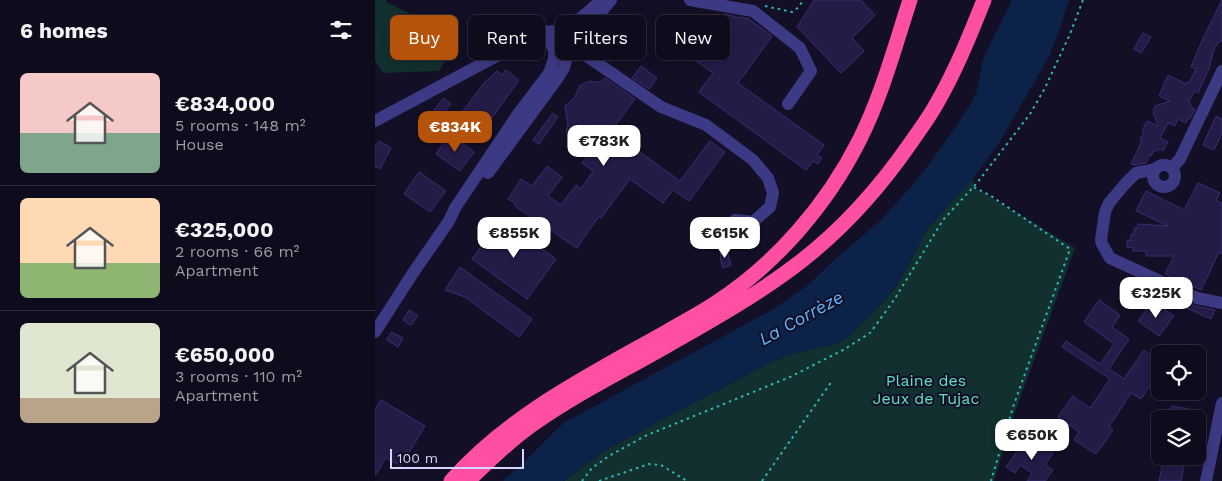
<!DOCTYPE html>
<html lang="en">
<head>
<meta charset="utf-8">
<style>
	body { margin:0; font-family:"Work Sans",sans-serif; background:#1c1929; color:#f1f3f6; height:100vh; display:flex; flex-direction:column; font-size:19px; white-space:nowrap }
	* { box-sizing:border-box; margin:0 }
	p { font-size:16px; color:#9b9ba3 }
	.icon { flex:none; width:28px; height:28px; fill:none; stroke:currentColor; stroke-width:2; stroke-linecap:round; stroke-linejoin:round }
	.map { position:relative; flex:1; overflow:hidden }
	.panel { display:flex; flex-direction:column; background:#0e0b1c; width:375px }
	.panel>* { flex:none }
	.banner { position:absolute; left:15px; top:15px; width:475px; height:45px; display:flex; gap:10px }
	.buttons { position:absolute; left:776px; top:345px; display:grid; gap:10px }
	.buttons a { display:grid; place-items:center; width:55px; height:55px; border-radius:8px; background:#0e0b1c; box-shadow:0 2px 12px #0003,0 0 0 1px #2e2b3b; font-size:25px }
	.scale { position:absolute; left:15px; bottom:12px; width:134px; box-sizing:border-box; padding-left:5px; border:2px solid #d9d4ff; border-top:0; font-size:14px; line-height:18px; white-space:nowrap; color:#d9d4ff; -webkit-text-stroke:4px #130f26; paint-order:stroke }
	.price { position:absolute; translate:-50% -42px; padding:0 11px; border-radius:10px; background:#fff; color:#222; font-size:16px; line-height:32px; filter:drop-shadow(0 1px 2px #0008) }
	.price::after { content:''; position:absolute; left:50%; top:30px; width:15px; height:11px; margin-left:-8px; background:inherit; clip-path:polygon(0 0,100% 0,50% 100%) }
	.price.active { background:#b45309; color:#fff }
	ul { padding:0; list-style:none }
	li { display:flex; align-items:center; gap:15px; height:125px; padding:0 20px }
	li+li { border-top:1px solid #2e2b3b }
	li span { display:grid; place-items:center; flex:none; width:140px; height:100px; border-radius:8px; color:#555 }
	li>.icon { margin-inline-start:auto }
	span .icon { width:60px; height:60px; fill:#fffc; stroke-width:1 }
	li b { font-size:21px }
	h2 { display:flex; justify-content:space-between; align-items:center; height:60px; padding:0 20px; font-size:21px }
	.pill { padding:0 18px; border-radius:8px; background:#0e0b1c; box-shadow:0 2px 12px #0003,0 0 0 1px #2e2b3b; font-size:18px; line-height:45px }
	.pill.active { background:#b45309; color:#fff }
	main { display:flex; flex:1; min-height:0 }
	.map>svg:first-child { display:block }
</style>
</head>
<body>
<main>
<section class="panel">
<h2>6 homes<svg class="icon" aria-label="filters" viewBox="0 0 24 24"><path d="M4 7h16M4 17h16"/><circle cx="9" cy="7" r="2"/><circle cx="15" cy="17" r="2"/></svg></h2>
<ul>
<li><span style="background:linear-gradient(#f6c9c9 60%,#7fa58c 0)"><svg class="icon" aria-label="home" viewBox="0 0 24 24"><path d="M3 11l9-7 9 7M6 9v11h12V9"/></svg></span><div><b>€834,000</b><p>5 rooms · 148 m²</p><p>House</p></div></li>
<li><span style="background:linear-gradient(#ffd9b3 65%,#8fb573 0)"><svg class="icon" aria-label="home" viewBox="0 0 24 24"><path d="M3 11l9-7 9 7M6 9v11h12V9"/></svg></span><div><b>€325,000</b><p>2 rooms · 66 m²</p><p>Apartment</p></div></li>
<li><span style="background:linear-gradient(#dfe7d0 75%,#b9a48a 0)"><svg class="icon" aria-label="home" viewBox="0 0 24 24"><path d="M3 11l9-7 9 7M6 9v11h12V9"/></svg></span><div><b>€650,000</b><p>3 rooms · 110 m²</p><p>Apartment</p></div></li>
</ul>
</section>
<div class="map">
<svg width="847" height="481" viewBox="0 0 847 481">
	<rect width="100%" height="100%" fill="#130f26"/>
	<!-- green -->
	<path fill="#12302f" d="M0,0h11v2l73,35 -20,34 -56,2 -8,-12z
		M598,178l1,9 101,61 -60,164 -21,69h-430l22,-17 23,-16 145,-77 22,-11 19,-7 37,-8 11,-4 27,-25 24,-27 10,-16 22,-42 25,-29z"/>
	<!-- water -->
	<path fill="#0c2248" d="M637,0h57l-10,31 -10,26 -50,86 -30,41 -18,18 -25,29 -25,48 -15,19 -16,18 -27,25 -11,4 -37,8 -19,7 -22,11 -145,77 -23,16 -22,17h-61l26,-24 29,-29 7,-6 207,-112 35,-24 25,-24 49,-42 34,-38 18,-23 36,-52 7,-13 7,-35z"/>
	<!-- building -->
	<path fill="#241b47" stroke="#3b2d73" d="M439,0h47l14,15 -23,23 12,13 -23,22 -44,-46z
		M847,0v41l-4,1 -6,12 1,1 -3,8 1,1 -13,29 -3,-2 -6,10 3,7 3,1 -5,10 -2,-1 -2,5 -8,-4 -3,7 -7,-3 -8,15 8,4 -5,9 -3,-2 -7,3 -2,4 -2,-1 -3,8 -12,2 -3,-1 11,-23 -2,-1 4,-8 -2,-1 5,-10 11,5 -5,-14 2,-6 15,-5 -11,-5 9,-21 18,9 1,-2 2,1 7,-14 -5,-2 11,-26z
		M350,14l12,3 2,1 1,-1 9,2 23,17 -34,47 86,62 -7,10 5,3 -4,6 -5,-3 -7,9 -107,-78 14,-19 -20,-14z
		M768,33l8,4 -10,16 -7,-4z
		M266,66l16,12 -8,11 -17,-11z
		M131,70l13,10 -35,49 -14,-10 -2,3 -9,-6 26,-34 12,-11 5,4z
		M230,78l30,21 -24,32 69,50 30,-40 15,11 -36,49 -16,-11 -10,13 -33,-24 -29,39 -2,-2 -22,32 -62,-42 1,-2 -8,-5 13,-20 11,7 15,-20 15,11 -14,19 13,9 15,-20 5,4 12,-18 -11,-8 4,-6 -5,-4 4,-6 -19,-14 2,-8 -3,-19 10,-9 5,-12 10,-4 4,1h6z
		M69,98l7,6 -13,15 -6,-4 3,-4 -1,-1z
		M178,113l5,4 -19,27 -6,-4z
		M841,116l6,3v14l-8,17 -11,-5z
		M75,134l24,18 -14,19 -24,-17z
		M4,141l12,7 -11,21 -5,-3v-19z
		M44,172l27,19 -16,21 -26,-18z
		M823,183l22,10 -4,7 6,3v51l-3,-2 -18,38 -36,-16 9,-18h-28v-5h-13v-3l-6,-1v-7l3,1 1,-7h3v-6h3l1,-4 30,2 -32,-15 10,-20 38,19z
		M126,219l55,40 -29,40 -55,-40z
		M352,250l4,15 -8,3 -3,-10h1l-1,-6z
		M85,267l72,52 -13,18 -54,-40 -20,-7z
		M724,300l21,15 -8,12 17,12 -20,30 15,10 20,-29 16,11v11l-19,27 -10,-6 -22,34 4,3 -17,24 -22,-14 5,-8 -21,-15 15,-21 17,12 20,-29 -48,-32 4,-6 34,23 14,-20 -30,-22z
		M778,301l21,15 -15,20 -21,-15z
		M809,301l11,5 20,4 -4,9 -29,-13z
		M34,310l9,6 -7,9 -8,-5z
		M16,332l12,6 -5,9 -11,-7z
		M6,400l44,26 -24,40 -15,-8 -11,18v-66z
		M797,406l23,4 -2,9h-24z
		M648,438l18,13 3,-4 9,6 -8,12 8,5 -8,11h-18l5,-8 -12,-8 -5,8 -9,-6 12,-17 -2,-2z
		M789,456h22l-5,25h-22z"/>
	<g fill="none" stroke-linecap="round" stroke-linejoin="round">
		<!-- path -->
		<path stroke="#2fb8b0" stroke-width="2" stroke-dasharray="2.5 4" stroke-linecap="butt" d="M390,6l27,6 7,-5 4,-7
			M599,187l17,9 79,53 -57,158 -22,74
			M207,481l10,-13 17,-12 36,-20 145,-59 53,-27 27,-17 24,-33 49,-80 34,-37 53,-69 15,-26 25,-54 13,-34
			M224,481l50,-17 12,1 26,16
			M387,481l70,-100"/>
		<!-- minor -->
		<path stroke="#3d3a85" stroke-width="12" d="M315,0l63,11 47,37 11,23 -23,33
			M190,28c13,-7 25,-17 36,-28
			M176 41a13 13 0 1 1 26 0a13 13 0 1 1-26 0Z
			M202,42l34,-42
			M201,46l2,4 83,57 45,18 47,35 15,18 5,15 -3,14 -17,15 -18,-2
			M0,121l161,-86 8,-3 11,-1
			M778 176a11 11 0 1 1 22 0a11 11 0 1 1-22 0Z
			M797,168l8,-9 42,-88
			M781,169l-20,4 -11,11 -16,19 -4,9 -4,28 1,4 8,14 87,40 25,5
			M113,173l69,-94 7,-11 4,-15
			M0,332l38,-59 36,-52 6,-13 63,-94 31,-41 5,-14v-10
			M831,481l16,-78"/>
		<!-- highway -->
		<path stroke="#ff4fa3" stroke-width="15" d="M76,481c59,-67 141,-107 217,-150 15,-9 31,-17 46,-27 62,-40 113,-99 146,-165 22,-44 35,-93 50,-139
			M93,481c17,-16 34,-33 53,-48 46,-35 99,-60 149,-89 44,-25 90,-51 130,-82 44,-34 81,-76 112,-121 9,-13 18,-25 25,-38 19,-33 33,-68 47,-103"/>
	</g>
	<g text-anchor="middle" stroke-width="4" stroke-linejoin="round" paint-order="stroke">
		<!-- park labels -->
		<g font-size="16" fill="#5fe0c0" stroke="#130f26">
			<text x="551" y="386">Plaine des<tspan x="551" dy="18">Jeux de Tujac</tspan></text>
		</g>
		<!-- water labels -->
		<g font-size="18" font-style="italic" fill="#62b6ff" stroke="#130f26">
			<text transform="translate(426 318) rotate(-29)" y="6">La Corrèze</text>
		</g>
	</g>
</svg>
<div class="buttons">
<a><svg class="icon" aria-label="locate" viewBox="0 0 24 24"><circle cx="12" cy="12" r="6"/><path d="M12 2v4M12 18v4M2 12h4M18 12h4"/></svg></a>
<a><svg class="icon" aria-label="layers" viewBox="0 0 24 24"><path d="M12 4l9 5-9 5-9-5zM3 14l9 5 9-5"/></svg></a>
</div>
<div class="scale">100 m</div>
<b class="price active" style="left:80px;top:153px">€834K</b>
<b class="price" style="left:229px;top:167px">€783K</b>
<b class="price" style="left:139px;top:259px">€855K</b>
<b class="price" style="left:350px;top:259px">€615K</b>
<b class="price" style="left:781px;top:319px">€325K</b>
<b class="price" style="left:657px;top:461px">€650K</b>
<div class="banner">
<a class="pill active">Buy</a>
<a class="pill">Rent</a>
<a class="pill">Filters</a>
<a class="pill">New</a>
</div>
</div>
</main>
</body>
</html>
